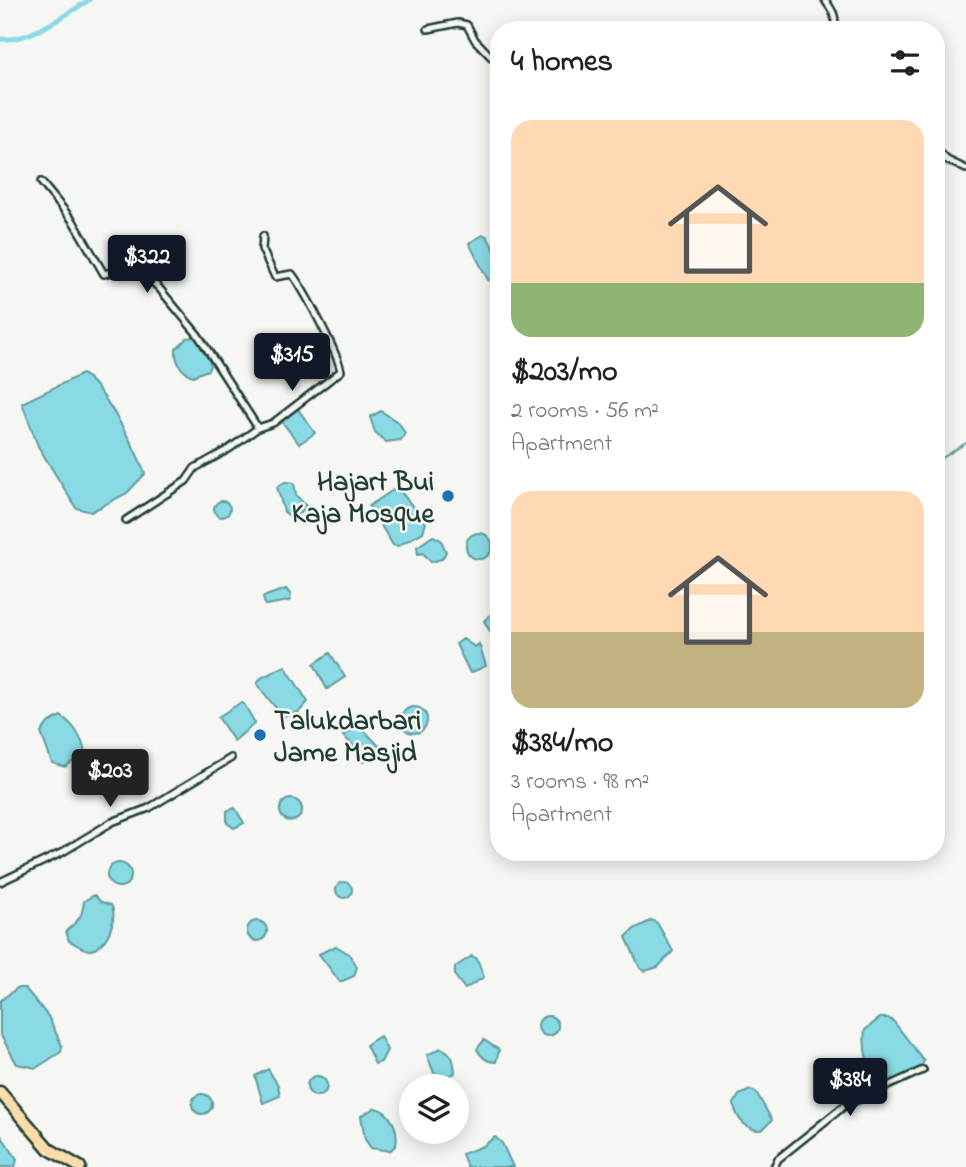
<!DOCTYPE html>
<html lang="en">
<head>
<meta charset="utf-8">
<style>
	body { margin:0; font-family:"Indie Flower",sans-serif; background:#f6f6f6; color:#202124; height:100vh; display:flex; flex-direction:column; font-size:26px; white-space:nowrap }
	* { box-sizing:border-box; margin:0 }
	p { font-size:23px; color:#757577 }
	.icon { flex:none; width:38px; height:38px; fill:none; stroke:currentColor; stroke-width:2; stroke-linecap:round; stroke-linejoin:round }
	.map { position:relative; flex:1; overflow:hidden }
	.side { position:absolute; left:490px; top:21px; width:455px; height:840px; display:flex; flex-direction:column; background:#fff; border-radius:28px; box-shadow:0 4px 18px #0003 }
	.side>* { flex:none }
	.buttons { position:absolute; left:399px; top:1074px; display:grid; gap:14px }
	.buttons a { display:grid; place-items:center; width:70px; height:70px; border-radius:50%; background:#fff; box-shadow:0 4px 18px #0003; font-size:35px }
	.price { position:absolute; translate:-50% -60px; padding:0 16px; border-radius:7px; background:#111827; color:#fff; font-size:23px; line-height:46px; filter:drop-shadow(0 2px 4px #0008) }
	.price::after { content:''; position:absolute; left:50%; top:42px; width:21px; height:16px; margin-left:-10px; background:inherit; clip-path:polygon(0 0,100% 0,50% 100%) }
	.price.selected { background:#222; color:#fff }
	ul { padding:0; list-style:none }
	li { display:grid; align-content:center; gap:14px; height:371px; padding:0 21px }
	li span { display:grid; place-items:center; height:217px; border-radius:21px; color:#555 }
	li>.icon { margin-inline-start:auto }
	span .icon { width:126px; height:126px; fill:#fffc; stroke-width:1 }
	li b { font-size:30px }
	h2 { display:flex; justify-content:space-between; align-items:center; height:84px; padding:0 21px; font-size:30px }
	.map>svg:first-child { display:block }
</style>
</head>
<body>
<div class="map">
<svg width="966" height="1167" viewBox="0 0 966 1167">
	<rect width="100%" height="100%" fill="#f6f6f2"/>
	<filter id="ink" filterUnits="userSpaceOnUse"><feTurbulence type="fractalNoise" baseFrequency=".0143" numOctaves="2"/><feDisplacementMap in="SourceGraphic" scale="14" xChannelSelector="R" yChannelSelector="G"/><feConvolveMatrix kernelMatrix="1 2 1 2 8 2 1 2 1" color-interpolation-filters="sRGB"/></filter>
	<g filter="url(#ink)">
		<!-- water -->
		<path fill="#89dae4" stroke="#5f9b9e" stroke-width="2" d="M483,235l4,1 11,20 -1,25 -9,-1 -19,-37z
			M195,337l16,27 -3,6 -15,6c-12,-4 -18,-15 -17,-27l11,-11z
			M82,374c20,10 56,79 63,100l-18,19 -36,19 -15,-4 -38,-62 -16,-43z
			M298,409l17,24 -16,11 -16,-21 1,-5z
			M381,411l18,12 6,10 -4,7 -15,2 -11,-10 -5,-15z
			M285,482l9,1 2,12 10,11 -4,6 -11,5 -7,-5 -7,-25z
			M393,490l8,2 25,31 -3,9 -25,14 -5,-1 -24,-39z
			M214 509a8 8 0 1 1 16 0a8 8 0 1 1-16 0Z
			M466 546a13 13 0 1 1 26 0a13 13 0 1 1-26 0Z
			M433,536l8,4 5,12 -4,7 -11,3 -8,-9 -5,1 -1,-7z
			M286,589l5,6 -1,6 -25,4 -2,-8z
			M492,613l7,2v32l-15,-26z
			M463,639l12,8 4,-3 7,22 -16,7 -14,-29z
			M330,653l15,24 -18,12 -13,-25z
			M285,666l23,36 -9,10 -16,5 -26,-33 4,-6z
			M240,703l4,1 11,19 -21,18 -16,-24z
			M401 720a13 13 0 1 1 26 0a13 13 0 1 1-26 0Z
			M61,716c13,9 21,20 24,37l-20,14 -13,-4 -11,-30 7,-10z
			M360,726l20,21 -5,10 -12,5 -6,-5 -3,-11 -11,-10z
			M280 810a11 11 0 1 1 22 0a11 11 0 1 1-22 0Z
			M235,808l9,15 -10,5 -7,-5v-12z
			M107 875a12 12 0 1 1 24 0a12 12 0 1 1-24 0Z
			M336 890a8 8 0 1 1 16 0a8 8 0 1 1-16 0Z
			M94,895l7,7 10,3c8,12 -5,45 -22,45 -6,0 -14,-7 -20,-9l-3,-10c12,-11 16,-12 18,-30z
			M652,920l5,3 16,28 -15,16 -13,4 -5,-3 -14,-31 8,-8z
			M247 931a10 10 0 1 1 20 0a10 10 0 1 1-20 0Z
			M336,946l13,8 8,13 -3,9 -14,6 -21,-28z
			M472,956l5,3 7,18 -19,12 -10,-13v-9z
			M17,988h8l23,28 14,30 -1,6 -25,16 -19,-4 -17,-30v-33z
			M538 1026a10 10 0 1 1 20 0a10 10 0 1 1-20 0Z
			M880,1018h8l6,4 30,39c-3,8 -8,10 -16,14 -6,2 -14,8 -21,7 -21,-2 -24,-37 -22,-52z
			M380,1036l7,14 -6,12 -6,2 -9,-19z
			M484,1040l15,10 -3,12c-9,0 -15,-5 -19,-13z
			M441,1048c12,5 13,13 14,25l-10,5 -11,-5 -7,-18z
			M268,1069l10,16 2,11 -17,7 -8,-27z
			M307 1086a10 10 0 1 1 20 0a10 10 0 1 1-20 0Z
			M750,1090l6,2 16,28 -10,10c-15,1 -26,-11 -28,-26l5,-9z
			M192 1104a10 10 0 1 1 20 0a10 10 0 1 1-20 0Z
			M375,1108c16,3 24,22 21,37l-6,6 -19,-3 -6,-9 -4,-23z
			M0,1134l17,25 -2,8h-15z
			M495,1137l7,6 11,24h-46l-5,-13 21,-8z"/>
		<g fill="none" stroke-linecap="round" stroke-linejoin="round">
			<!-- stream -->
			<path stroke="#5f9b9e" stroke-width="2" d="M936,462l30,-19"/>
			<!-- canal -->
			<path stroke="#89dae4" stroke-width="5" d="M0,39c27,4 67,-25 89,-39"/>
			<defs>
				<path id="minor" d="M825,0c7,10 13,17 8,30
					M428,29l30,-6 9,2 8,15 24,25
					M936,149l11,11 19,9
					M41,182l32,39 31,53 22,-6 15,3 18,17 39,47 60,93
					M126,520l60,-39 9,-13 34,-19 29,-21 15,-5 68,-52c-4,-19 -36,-80 -49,-97l-17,3 -13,-28 1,-13
					M0,882l61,-29 51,-31 37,-14 82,-50
					M774,1167l4,-8 66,-53 79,-36"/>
				<path id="trunk" d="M0,1092l49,57 31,18"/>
			</defs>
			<!-- minor casing -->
			<use href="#minor" stroke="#1f3d34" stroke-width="10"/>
			<!-- trunk casing -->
			<use href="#trunk" stroke="#1f3d34" stroke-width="15"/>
			<!-- minor -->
			<use href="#minor" stroke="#f6f6f2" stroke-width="5"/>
			<!-- trunk -->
			<use href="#trunk" stroke="#fddcac" stroke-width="10"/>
		</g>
	</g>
	<!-- markers -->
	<g fill="#1f6fb2" stroke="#f6f6f2" stroke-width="2.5">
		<circle cx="448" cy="496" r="7"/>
		<circle cx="260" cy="735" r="7"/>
	</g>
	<g text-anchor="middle" stroke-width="5" stroke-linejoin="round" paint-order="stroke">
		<!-- poi labels -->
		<g font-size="28" font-weight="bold" fill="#1f3d34" stroke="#f6f6f2" text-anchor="end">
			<text x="434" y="490">Hajart Bui<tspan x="434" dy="32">Kaja Mosque</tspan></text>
			<text x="274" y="729" text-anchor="start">Talukdarbari<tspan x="274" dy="32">Jame Masjid</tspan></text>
		</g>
	</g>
</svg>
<div class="buttons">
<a><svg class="icon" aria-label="layers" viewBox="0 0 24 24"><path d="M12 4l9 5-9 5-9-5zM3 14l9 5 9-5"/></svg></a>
</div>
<b class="price" style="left:147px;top:295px">$322</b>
<b class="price" style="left:292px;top:393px">$315</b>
<b class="price selected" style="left:110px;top:809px">$203</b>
<b class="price" style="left:850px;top:1118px">$384</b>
<section class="side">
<h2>4 homes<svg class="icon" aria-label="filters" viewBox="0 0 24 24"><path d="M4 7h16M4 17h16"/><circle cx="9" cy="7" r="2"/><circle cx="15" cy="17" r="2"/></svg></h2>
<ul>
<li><span style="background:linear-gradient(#ffd9b3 75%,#8fb573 0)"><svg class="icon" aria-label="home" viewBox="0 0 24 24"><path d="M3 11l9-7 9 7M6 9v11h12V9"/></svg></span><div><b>$203/mo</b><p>2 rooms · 56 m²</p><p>Apartment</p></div></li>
<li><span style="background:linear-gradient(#ffd9b3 65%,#c2b280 0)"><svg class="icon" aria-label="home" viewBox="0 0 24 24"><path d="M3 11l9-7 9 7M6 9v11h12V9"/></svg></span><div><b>$384/mo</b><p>3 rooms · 98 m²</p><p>Apartment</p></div></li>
</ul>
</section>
</div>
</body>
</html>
